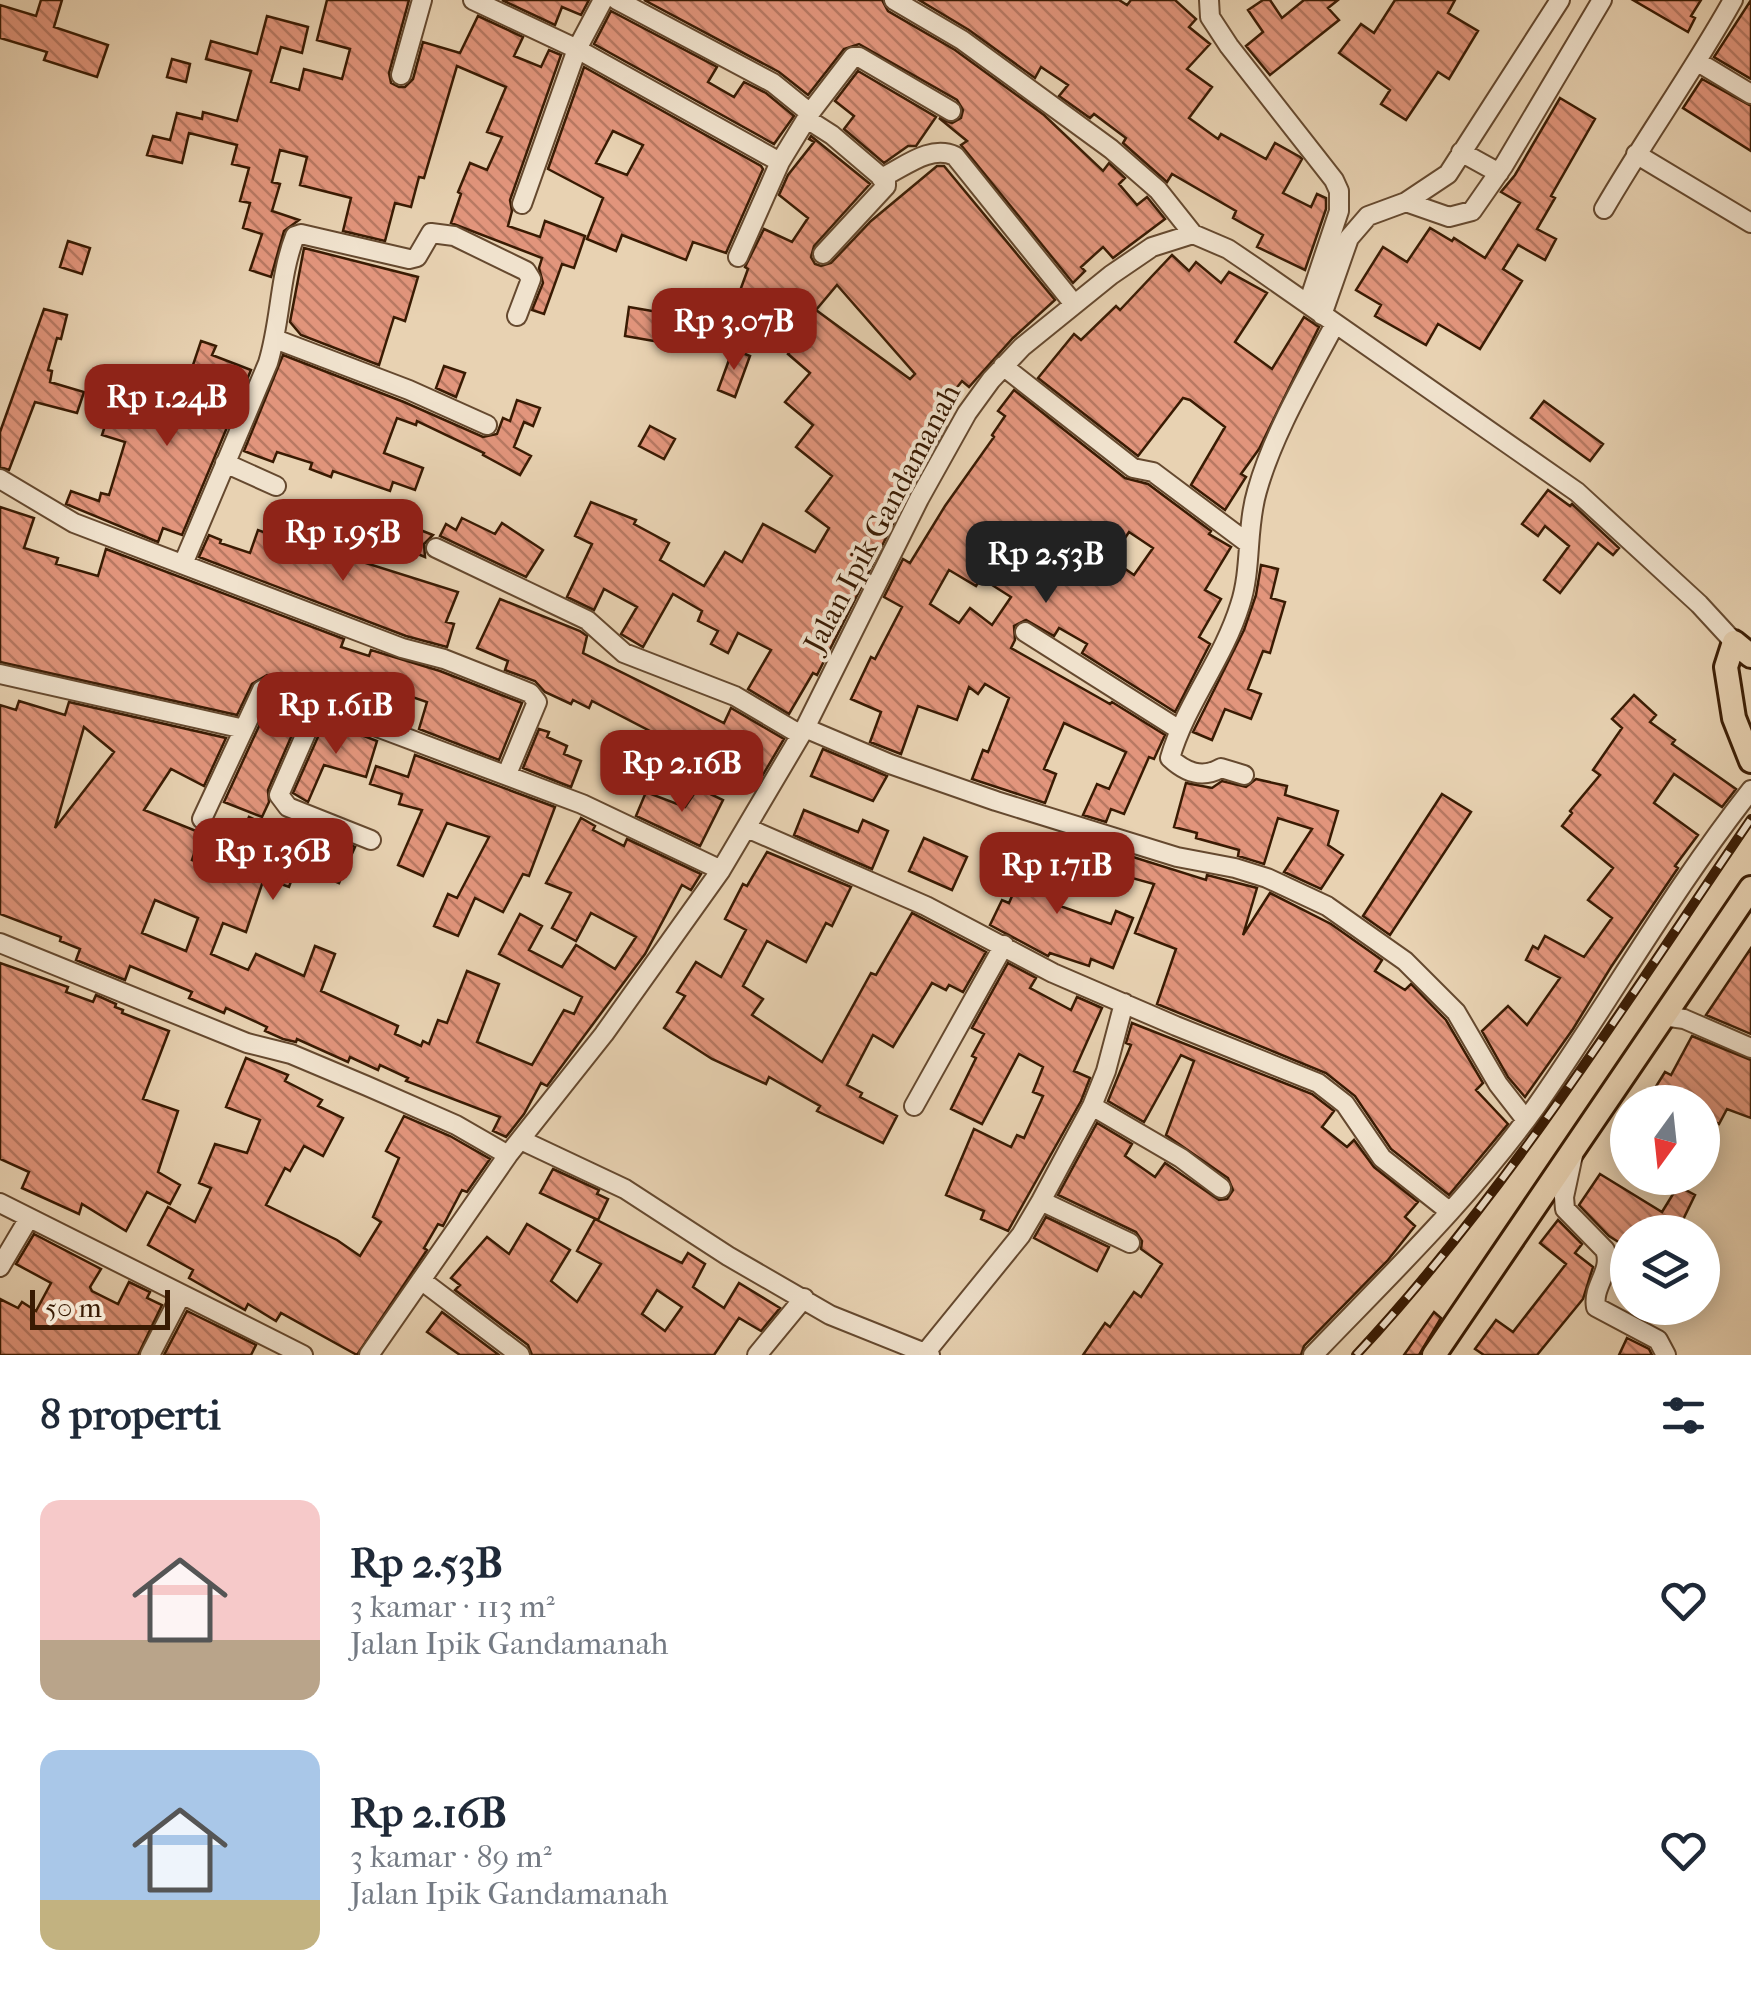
<!DOCTYPE html>
<html lang="id">
<head>
<meta charset="utf-8">
<style>
	body { margin:0; font-family:"IM FELL French Canon",serif; background:#f2f2f3; color:#1f2937; height:100vh; display:flex; flex-direction:column; font-size:38px; white-space:nowrap }
	* { box-sizing:border-box; margin:0 }
	p { font-size:32px; color:#747a83 }
	.icon { flex:none; width:55px; height:55px; fill:none; stroke:currentColor; stroke-width:2; stroke-linecap:round; stroke-linejoin:round }
	.map { position:relative; height:1355px; overflow:hidden }
	.drawer { display:flex; flex-direction:column; background:#fff; flex:1 }
	.drawer>* { flex:none }
	.needle { width:65px; rotate:195deg }
	.buttons { position:absolute; left:1610px; top:1085px; display:grid; gap:20px }
	.buttons a { display:grid; place-items:center; width:110px; height:110px; border-radius:50%; background:#fff; box-shadow:0 5px 25px #0003; font-size:50px }
	.scale { position:absolute; left:30px; bottom:25px; width:140px; box-sizing:border-box; padding-left:10px; border:5px solid #391b03; border-top:0; font-size:28px; line-height:35px; white-space:nowrap; color:#391b03; -webkit-text-stroke:8px #f0e2cd; paint-order:stroke }
	.price { position:absolute; translate:-50% -85px; padding:0 22px; border-radius:20px; background:#8f2418; color:#fff; font-size:32px; line-height:65px; filter:drop-shadow(0 2px 5px #0008) }
	.price::after { content:''; position:absolute; left:50%; top:60px; width:30px; height:22px; margin-left:-15px; background:inherit; clip-path:polygon(0 0,100% 0,50% 100%) }
	.price.on { background:#222; color:#fff }
	ul { padding:0; list-style:none }
	li { display:flex; align-items:center; gap:30px; height:250px; padding:0 40px }
	li span { display:grid; place-items:center; flex:none; width:280px; height:200px; border-radius:20px; color:#555 }
	li>.icon { margin-inline-start:auto }
	span .icon { width:120px; height:120px; fill:#fffc; stroke-width:1 }
	li b { font-size:42px }
	h2 { display:flex; justify-content:space-between; align-items:center; height:120px; padding:0 40px; font-size:42px }
	.map>svg:first-child { display:block }
</style>
</head>
<body>
<div class="map">
<svg width="1751" height="1355" viewBox="0 0 1751 1355">
	<defs>
		<pattern id="building-back-hatch" width="6" height="6" patternUnits="userSpaceOnUse" patternTransform="scale(2.5)"><rect width="6" height="6" fill="#e2957c"/><path d="M-1 5l2 2M0 0l6 6M5-1l2 2" fill="none" stroke="#b87963"/></pattern>
	</defs>
	<rect width="100%" height="100%" fill="#e8d2b2"/>
	<filter id="stains"><feTurbulence type="fractalNoise" baseFrequency=".002" numOctaves="4"/><feColorMatrix values="0 0 0 0 .2 0 0 0 0 .09 0 0 0 0 .02 0 0 0 .5 -.17"/></filter>
	<radialGradient id="worn" r=".72"><stop offset=".6" stop-color="#630" stop-opacity="0"/><stop offset="1" stop-color="#630" stop-opacity=".3"/></radialGradient>
	<!-- building -->
	<path fill="url(#building-back-hatch)" stroke="#391b03" stroke-width="2.5" fill-rule="evenodd" d="M41,0h21l-8,27 54,18 -11,32 -53,-17 3,-8 -47,-14v-33l36,11z
		M327,0h82l-20,73 2,10 8,4h6l8,-8 10,-37 37,11 18,-37 45,21 -9,19 27,11 8,-17 12,5 -51,145 2,11 -4,15 32,11 5,-16 40,15 -11,32 -12,-4 -18,50 -12,-4 11,-27 -4,-15 3,-10 -91,-35 10,-29 -3,-2 12,-29 17,7 15,-33 -15,-5 19,-45 -49,-21 -33,112 -5,-1 -8,30 -16,-4 -10,38 -42,-10 8,-33 -51,-13 7,-28 -27,-7 -8,32 8,2 -8,27 27,9 -15,11 -13,46 -21,-7 12,-36 -19,-6 7,-25 -10,-2 9,-33 -17,-4 5,-19 -48,-12 -7,30 -35,-8 6,-19 17,4 7,-27 25,6 1,-7 34,9 14,-50 -45,-12 5,-18 46,13 10,-38 41,11 -6,26 -21,-6 -10,35 28,8 5,-21 38,10 8,-30 -33,-9z
		M502,0h87l-8,15 -19,-8 -7,18z
		M644,0h238l6,11 67,39 89,65 59,56 6,-8 16,15 -6,6 18,21 10,-8 18,22 -52,39 -10,-11 -22,20 4,4 -12,12 -112,-138 6,-4 -28,-23 13,5 9,-5 2,-8 -6,-10 -98,-56 -15,5 -36,46 -29,-23z
		M919,0h200l8,5 4,-5h44l21,19 -7,8 21,17 -23,25 25,18 -23,31 29,21 3,-5 45,25 9,-16 25,14 2,2 -19,34 28,14 6,-13 9,4v11l-21,61 -48,-23 6,-12 -30,-17 3,-7 -64,-37 -5,8 -44,-39 3,-5 -32,-24 -4,4 -31,-22 9,-11 -27,-18 -6,11 -66,-48z
		M1263,0h7l12,18 22,-18h34l-10,8 11,12 -69,55 -24,-29 17,-14 -15,-22z
		M1395,0h60l-7,13 30,18 -29,48 -11,-7 -32,48 -25,-16 9,-14 -51,-37 22,-29 13,9z
		M1633,0h68l-10,16 4,2 -7,14z
		M1751,0v79l-37,-22z
		M611,11l106,56 -9,15 26,15 10,-15 22,11 28,23 -20,28 -180,-100z
		M172,59l18,5 -4,18 -19,-5z
		M584,67l177,99 2,3 -37,84 -33,-11 -7,18 -64,-25 -6,16 -29,-12 16,-41 -55,-29zM613,131l30,14 -16,30 -31,-12z
		M858,71l78,46 -20,29h-8l-24,17 -40,-34 10,-13 -19,-15z
		M1702,79l49,27v45l-68,-43z
		M1560,98l35,21 -44,77 4,2 -18,31 19,10 -11,21 -27,-15 -15,24 19,12 -42,68 -42,-25 -12,21 -51,-29 6,-11 -25,-15 27,-43 24,15 23,-34 22,13 2,-3 31,20 35,-55 -19,-11 14,-17z
		M811,136l59,48 -56,62 -3,11 4,7 6,2 10,-3 40,-42 66,-55h7l111,134 -42,38 -44,49 -7,-6 -28,36 12,9 -39,69 -9,-7 -19,25 15,9 -77,153 -4,-2 -24,41 -41,-25 23,-39 -33,-17 -10,20 -17,-9 7,-13 -20,-10 4,-10 -29,-17 -30,53 -22,-13 16,-27 -33,-18 -10,21 -27,-13 25,-53 -17,-8 16,-34 45,18 -2,4 35,19 -9,17 44,26 21,-34 17,10 21,-38 52,28 14,-24 -23,-17 26,-35 -36,-29 17,-22 -28,-23 25,-29 -22,-19 19,-22 -58,-28 6,-11 -14,-5 7,-19 -3,-2 19,-38 28,13 16,-24 -29,-23 9,-20 26,-33 -5,-3zM837,285l78,89 -5,5 -94,-69z
		M68,241l22,7 -8,26 -22,-7z
		M304,248l114,29 -13,44 -11,-4 -15,48 -78,-30 -11,-13z
		M1172,255l17,16 7,-9 25,21 8,-11 38,21 -32,49 37,27 32,-52 15,10 -60,122 -18,25 5,3 -21,33 -34,-25 34,-58 -35,-27 -7,-2 -45,58 -100,-78 36,-44 7,6 35,-34 4,4z
		M629,307l29,5 -4,29 -29,-5z
		M44,309l23,6 -6,24 -4,-1 -9,32 4,1 -2,11 34,10 -7,21 -42,-11 -26,68 -9,-3v-35z
		M201,341l15,5 -4,9 39,15 -69,165 -19,-7 -5,14 -92,-38 5,-13 28,10 2,-8 8,2 16,-53 -23,-7 9,-28 -5,-2 7,-17 59,23 6,-21 6,2z
		M733,349l17,7 -15,41 -17,-7z
		M283,355l121,47 79,35 14,-3 6,-16 7,3 7,-21 23,8 -7,18 -9,-4 -10,25 17,9 -11,19 -37,-20 1,-2 -67,-32 -1,4 -19,-7 -13,35 39,15 -8,22 -22,-8 -3,9 -57,-20 -2,6 -21,-8 2,-6 -35,-11 -4,10 -29,-11z
		M444,366l21,7 -9,24 -20,-9z
		M1014,390l111,88 23,6 63,47 -2,3 22,13 -26,43 16,9 -22,38 11,7 -35,68 -93,-59 5,-9 -28,-16 -5,8 -28,-16 -12,6 1,14 -4,8 99,56 2,-2 53,33 -11,24 -5,-2 -25,57 -13,-5 -5,13 -23,-7 14,-31 12,5 17,-37 -62,-29 -20,46 12,5 -11,29 -73,-24 11,-29 5,2 21,-54 -24,-14 -7,10 -9,-7 -12,33 -39,-14 -17,48 -31,-12 11,-30 -30,-13 20,-42 4,2 27,-52 -18,-10 19,-38 7,4 35,-57 49,-69 -2,-2 13,-19 -7,-5zM1129,532l24,16 -19,27 -23,-16zM949,570l27,16 5,-8 30,19 -19,28 -22,-17 -11,15 -29,-19z
		M1544,401l59,43 -13,17 -59,-43z
		M650,426l25,13 -11,20 -25,-13z
		M1548,490l22,16 2,-2 47,44 -6,7 -15,-12 -38,50 -16,-13 25,-34 -24,-20 -7,10 -16,-12z
		M0,507l34,11 -10,30 34,10 -2,6 42,12 8,-27 238,90 -3,8 28,9 2,-6 69,21 82,32 -23,57 -80,-31 8,-27 -41,-14 -8,26 -111,-39 -15,9 -15,31 -237,-53z
		M462,518l33,16 7,-11 41,27 -17,27 -86,-41 6,-12 10,6z
		M400,522l33,13 -9,9 1,13 -34,-14z
		M307,523l17,6 -6,19 140,44 -12,30 8,2 -7,23 -41,-11 -207,-79 10,-22 12,5 -1,3 30,10 8,-23 42,15z
		M1261,565l17,4 -7,29 14,4 -15,51 -7,-2 -15,38 13,5 -10,25 -26,-10 -13,31 -19,-8 51,-102 12,-35z
		M500,599l80,32 7,5 -4,17 141,70 7,-15 53,31 -30,51 -43,-25 9,-14 -31,-18 -8,14 -89,-46 -3,7 -16,-8 -2,4 -26,-12 -10,-11 -30,-11 3,-9 -31,-13z
		M1634,695l22,20 -6,7 25,18 -3,4 64,45 -14,18 -48,-33 -20,29 44,32 -23,31 3,2 -67,99 -38,62 -48,68 -17,-20 -26,-46 26,-25 19,19 33,-47 -34,-18 7,-14 5,3 7,-13 39,21 28,-39 -24,-18 25,-32 -51,-42 10,-13 -2,-2 30,-36 -7,-5 29,-42 -10,-9z
		M271,700l31,12 -34,78 1,12 -7,15 -38,-15z
		M19,701l46,14 4,-13 157,36 -22,48 -33,-17 -27,41 57,23 -9,27 26,11 12,-30 7,3 12,-27 21,9 -4,8 45,18 9,-19 35,14 -16,36 -42,-18 -8,22 -25,-9 -18,54 -23,-9 -12,31 37,16 8,-16 48,22 11,-30 20,8 -14,37 77,35 -3,8 26,12 2,-5 6,3 9,-24 9,3 20,-52 32,13 -22,58 55,23 32,-55 10,4 8,-17 -83,-43 21,-40 22,12 -13,24 33,17 14,-22 39,24 21,-32 -45,-24 -15,28 -24,-13 19,-35 -25,-10 35,-65 14,8 -2,4 31,16 3,-7 74,35 -10,16 -9,-5 -37,69 -98,132 -6,-3 -17,31 -18,23 -13,-6 7,-14 -94,-36 2,-3 -28,-13 -2,5 -28,-13 -2,5 -51,-23 -1,3 -13,-3 -18,-8 2,-4 -41,-19 -2,5 -35,-15 3,-6 -62,-26 -5,14 -49,-20 4,-11 -20,-8 1,-4 -61,-23v-209l16,5zM84,727l30,25 -59,76zM155,900l43,18 -12,33 -44,-18z
		M325,721l52,20 -11,36 -42,-12 -16,37 -15,-9z
		M539,729l10,3 -2,5 20,9 -3,8 17,7 -10,26 -48,-19z
		M823,749l64,27 -14,25 -62,-25z
		M415,755l140,52 -26,69 -6,-2 -20,38 -28,-14 -17,38 -24,-10 14,-32 9,4 32,-61 -42,-14 -24,53 -25,-11 24,-55 -23,-6 3,-10 -32,-10 6,-18 32,11z
		M635,757l32,16 -9,19 -32,-16z
		M1256,779l31,7 -2,9 53,16 -10,34 15,10 -22,34 -37,-17 28,-43 -34,-11 -14,46 -26,-8 1,-6 -43,-12 1,-5 -23,-6 12,-44 26,5 10,-7 24,6z
		M698,788l25,12 -23,46 -64,-30 10,-24 39,15z
		M1442,794l29,18 -81,123 -27,-19z
		M804,810l54,22 5,-12 25,11 -16,38 -78,-34z
		M1043,835l19,8 -16,41 20,8 -6,14 51,18 5,-13 17,7 -20,50 -22,-9 -2,7 -39,-13 -2,3 -58,-31 12,-25 7,3 16,-37 5,2z
		M924,838l43,19 -15,33 -43,-19z
		M1098,846l108,34 1,-5 50,13 -14,47 27,-42 61,31 51,36 -7,11 30,19 6,-6 35,36 37,63 -7,7 32,34 -59,71 -58,-46 -36,-53 -29,-23 -169,-69 19,-55 -41,-16 19,-49 -62,-17z
		M767,852l84,35 -19,39 -6,-3 -20,39 -39,-21 -24,45 20,13 -11,16 70,47 49,-89 5,2 36,-62 74,39 -23,40 -14,-7 -3,5 -14,-7 -39,64 -20,-12 -26,50 15,8 -2,4 37,19 -14,27 -66,-32 3,-5 -51,-29 -3,7 -54,-25 -48,-31 21,-32 -8,-4 19,-30 25,15 25,-47 -21,-11 18,-35 4,2z
		M1751,948v86l-45,-19z
		M0,963l68,24 -2,5 27,10 3,-7 20,9 -1,3 8,3 -1,3 47,18 -26,68 35,12 -20,61 22,13 -10,19 -23,-12 -21,39 -44,-27 -3,10 -57,-26 7,-16 -29,-13z
		M1008,963l28,15 -6,10 41,22 6,-13 25,11 -28,63 16,7 -9,23 -73,130 -27,-12 3,-8 -38,-16 28,-66 37,18 6,-12 7,3 19,-42 -10,-4 10,-25 -24,-13 -37,70 -31,-15 25,-51 -4,-2 12,-22 -12,-6z
		M1132,1023l180,71 22,17 -12,16 25,20 7,-7 20,27 44,35 -13,15 10,9 -27,34 -84,86 -3,9h-218l22,-32 5,4 24,-35 7,5 21,-33 -21,-15 1,-8 -6,-9 -78,-37 39,-72 35,21 -7,12 30,21 10,-14 54,37 8,-1 6,-9 -5,-12 -62,-43 28,-74 -13,-6 -37,67 -36,-21 23,-56 -5,-2z
		M1692,1036l59,24v58l-24,-9 -8,15 -17,-9v-13h-22l-25,-14 10,-16 6,3z
		M246,1058l42,17 -3,6 37,19 -4,6 25,12 -20,38 -19,-10 -14,25 -5,-3 -19,37 71,35 23,16 21,-34 -8,-5 26,-59 -13,-7 18,-35 46,20 40,23 -23,33 -5,-2 -19,36 -5,-2 -14,24 3,2 -70,105 -76,-42 -5,8 -28,-17 -3,6 -56,-32 4,-8 -45,-25 20,-38 27,15 16,-34 -12,-5 16,-39 32,9 13,-33 -34,-13z
		M553,1169l46,21 -2,4 11,5 -10,21 -58,-27z
		M1600,1174l62,38 16,-26 17,9 -18,37h-49v16l-19,-12 -30,-31z
		M1046,1217l63,30 -12,24 -63,-33z
		M595,1219l87,44 6,-10 17,11 -12,23 31,21 15,-25 41,25 -19,23 -22,-13 -25,37h-182l-4,-10 -73,-55 5,-5 -9,-7 36,-41 22,17 18,-30 43,26 -19,31 26,21 24,-38 -24,-13zM657,1290l25,17 -17,24 -23,-17z
		M1558,1220l24,24 -7,9 18,14 -10,32 -46,56h-53l-9,-6 21,-29 17,12 53,-68 -26,-21z
		M34,1234l67,35 -11,18 2,4 26,13 11,-22 21,10 -3,6 15,7 -24,50h-138v-56l18,9 4,-6 14,9 15,-28 -35,-19z
		M187,1311l69,34 -5,10h-87z
		M442,1312l57,43h-39l-33,-23z
		M1434,1312l7,6 -22,37h-15z
		M1627,1338l22,11 3,6h-33z"/>
	<g fill="none" stroke-linecap="round" stroke-linejoin="round">
		<defs>
			<path id="minor" d="M473,0l104,49 203,113 30,-49 43,-56h6l92,54
				M617,0l156,83 37,30
				M894,0l68,40 149,109 47,41 35,44
				M1209,0l1,17 19,29 105,134 5,11v20l-31,93
				M1698,62l53,32
				M401,75l21,-75
				M807,119l25,16 54,46v5l-63,68
				M1461,152l38,21
				M1636,154l115,69
				M881,178c22,-10 49,-34 74,-22l119,148
				M1406,202l43,15 23,-6 32,-46 98,-165
				M522,204l55,-155 26,-49
				M1604,209c41,-71 89,-137 129,-209
				M738,257l42,-95
				M1322,315l27,-77 19,-22 38,-14 42,-28 112,-174
				M275,339l134,51 78,35
				M1003,366l130,102 20,4 96,72
				M225,463l51,23
				M0,479l74,44 328,125 42,11 86,34 7,9 -30,72
				M436,548l151,72 37,33 111,43 66,39
				M183,564l85,-201c13,-42 11,-86 27,-127l6,-2 108,25 8,-2 14,-24 23,3 72,35 5,8 -14,37
				M1025,632l153,97
				M0,674l244,55 18,-39 8,-3 6,2 306,115 139,66
				M318,706l-39,89 9,12 83,33
				M805,728l85,36 106,37 181,56 58,11 32,10 60,28 78,55 51,51 42,72 28,36
				M1244,775l-23,-7c-19,11 -36,4 -51,-10 16,-55 53,-98 70,-153 12,-36 6,-77 17,-114 16,-57 50,-114 78,-167
				M202,819l42,-90
				M747,828l179,78 127,67 123,53 142,57 27,21 37,54 67,53
				M0,943l247,100 44,11 76,32 89,39 52,30
				M1663,1016l21,3 67,29
				M914,1106l90,-161
				M1092,1106l89,52 40,30
				M521,1140l104,49 103,67 102,59 100,40
				M1573,1155l-9,42 1,12 40,41c8,21 -13,36 -9,57l62,33 8,15
				M1041,1201l89,42
				M0,1203l303,152
				M0,1267l29,-49
				M421,1280l99,75
				M926,1352l95,-117 20,-34 51,-95 14,-35 18,-68
				M150,1355l31,-60
				M369,1355l139,-200 96,-121 117,-164 84,-142 114,-229 48,-86 24,-33 31,-33 89,-72 41,-28 41,-13 35,15 28,19 321,224 122,112 35,38
				M757,1355l47,-57
				M1313,1355c77,-80 159,-159 224,-250 73,-104 135,-215 214,-315"/>
			<path id="major" d="M1751,656l-17,-14 -8,25 8,51 17,43
				M1434,1355l317,-467"/>
		</defs>
		<!-- minor casing -->
		<use href="#minor" stroke="#65492f" stroke-width="22"/>
		<!-- major casing -->
		<use href="#major" stroke="#391b03" stroke-width="28"/>
		<!-- minor -->
		<use href="#minor" stroke="#f0e2cd" stroke-width="18"/>
		<!-- major -->
		<use href="#major" stroke="#e8d2b2" stroke-width="22"/>
		<defs>
			<path id="rail" d="M1356,1355c151,-162 270,-353 395,-536"/>
		</defs>
		<!-- rail casing -->
		<use href="#rail" stroke="#391b03" stroke-width="10"/>
		<!-- rail -->
		<use href="#rail" stroke="#f0e2cd" stroke-width="6" stroke-dasharray="19" stroke-linecap="butt"/>
	</g>
	<g text-anchor="middle" stroke-width="8" stroke-linejoin="round" paint-order="stroke">
		<!-- street labels -->
		<g font-size="30" fill="#391b03" stroke="#f0e2cd">
			<text transform="translate(882 518) rotate(-62)" y="10">Jalan Ipik Gandamanah</text>
		</g>
	</g>
	<rect width="100%" height="100%" filter="url(#stains)"/>
	<rect width="100%" height="100%" fill="url(#worn)"/>
</svg>
<div class="buttons">
<a><svg class="needle" viewBox="-14 -14 28 28"><path d="M0-13l5 13h-10z" fill="#e53935"/><path d="M0 13l5-13h-10z" fill="#747a83"/></svg></a>
<a><svg class="icon" aria-label="layers" viewBox="0 0 24 24"><path d="M12 4l9 5-9 5-9-5zM3 14l9 5 9-5"/></svg></a>
</div>
<div class="scale">50 m</div>
<b class="price" style="left:734px;top:373px">Rp 3.07B</b>
<b class="price" style="left:167px;top:449px">Rp 1.24B</b>
<b class="price" style="left:343px;top:584px">Rp 1.95B</b>
<b class="price on" style="left:1046px;top:606px">Rp 2.53B</b>
<b class="price" style="left:336px;top:757px">Rp 1.61B</b>
<b class="price" style="left:682px;top:815px">Rp 2.16B</b>
<b class="price" style="left:273px;top:903px">Rp 1.36B</b>
<b class="price" style="left:1057px;top:917px">Rp 1.71B</b>
</div>
<section class="drawer">
<h2>8 properti<svg class="icon" aria-label="filters" viewBox="0 0 24 24"><path d="M4 7h16M4 17h16"/><circle cx="9" cy="7" r="2"/><circle cx="15" cy="17" r="2"/></svg></h2>
<ul>
<li><span style="background:linear-gradient(#f6c9c9 70%,#b9a48a 0)"><svg class="icon" aria-label="home" viewBox="0 0 24 24"><path d="M3 11l9-7 9 7M6 9v11h12V9"/></svg></span><div><b>Rp 2.53B</b><p>3 kamar · 113 m²</p><p>Jalan Ipik Gandamanah</p></div><svg class="icon" aria-label="heart" viewBox="0 0 24 24"><path d="M12 20l-8-8c-3-5 5-10 8-4 3-6 11-1 8 4z"/></svg></li>
<li><span style="background:linear-gradient(#a9c7e8 75%,#c2b280 0)"><svg class="icon" aria-label="home" viewBox="0 0 24 24"><path d="M3 11l9-7 9 7M6 9v11h12V9"/></svg></span><div><b>Rp 2.16B</b><p>3 kamar · 89 m²</p><p>Jalan Ipik Gandamanah</p></div><svg class="icon" aria-label="heart" viewBox="0 0 24 24"><path d="M12 20l-8-8c-3-5 5-10 8-4 3-6 11-1 8 4z"/></svg></li>
</ul>
</section>
</body>
</html>
